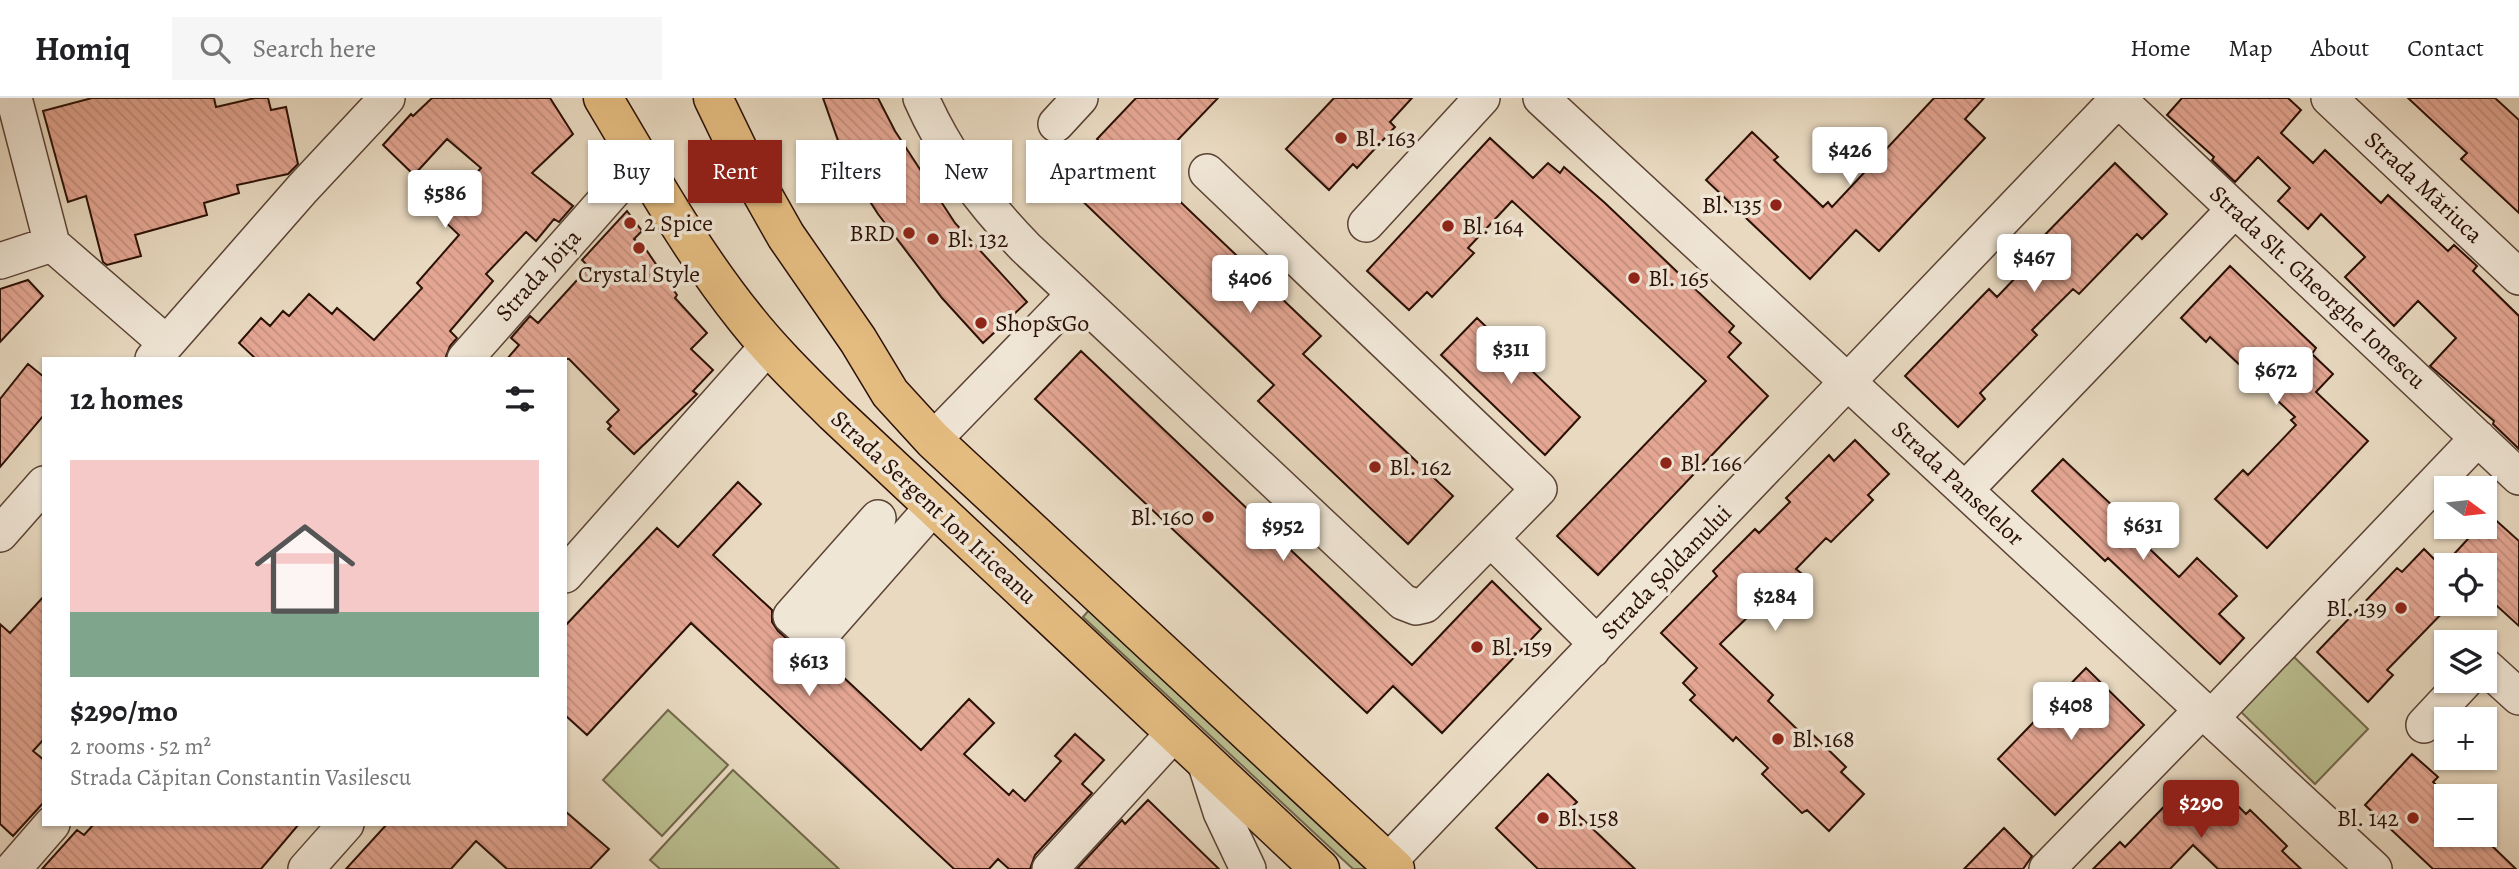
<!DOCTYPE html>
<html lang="en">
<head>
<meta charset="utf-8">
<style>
	body { margin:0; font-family:Alegreya,serif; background:#f6f6f6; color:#202124; height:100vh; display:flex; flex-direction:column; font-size:26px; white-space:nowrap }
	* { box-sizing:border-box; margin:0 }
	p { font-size:23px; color:#757577 }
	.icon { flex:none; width:38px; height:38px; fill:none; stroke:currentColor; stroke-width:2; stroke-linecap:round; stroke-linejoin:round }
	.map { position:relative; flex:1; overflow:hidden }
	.sheet { position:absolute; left:42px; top:259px; width:525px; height:469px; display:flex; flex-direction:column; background:#fff; border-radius:0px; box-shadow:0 2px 5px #0004 }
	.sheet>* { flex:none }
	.top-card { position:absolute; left:588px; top:42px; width:665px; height:63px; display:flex; gap:14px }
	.needle { width:46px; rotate:105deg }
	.fabs { position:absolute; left:2434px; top:378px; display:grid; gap:14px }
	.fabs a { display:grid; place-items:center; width:63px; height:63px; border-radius:0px; background:#fff; box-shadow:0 2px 5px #0004; font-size:35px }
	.price { position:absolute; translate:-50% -60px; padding:0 16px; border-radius:7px; background:#fff; color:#222; font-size:23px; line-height:46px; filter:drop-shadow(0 2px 4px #0008) }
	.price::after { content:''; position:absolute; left:50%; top:42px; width:21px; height:16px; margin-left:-10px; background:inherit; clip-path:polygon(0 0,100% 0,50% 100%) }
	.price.on { background:#8f2418; color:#fff }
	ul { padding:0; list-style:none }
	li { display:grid; align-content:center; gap:14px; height:371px; padding:0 28px }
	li+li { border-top:2px solid #e0e0e0 }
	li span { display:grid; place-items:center; height:217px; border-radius:0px; color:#555 }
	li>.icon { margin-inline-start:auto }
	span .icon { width:126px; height:126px; fill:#fffc; stroke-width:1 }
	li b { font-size:30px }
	h2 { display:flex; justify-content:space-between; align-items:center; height:84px; padding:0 28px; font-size:30px }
	.chip { padding:0 24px; border-radius:0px; background:#fff; box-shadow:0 2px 5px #0004; font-size:24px; line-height:63px }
	.chip.on { background:#8f2418; color:#fff }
	header { display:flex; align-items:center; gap:42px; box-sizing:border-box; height:98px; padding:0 35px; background:#fff; border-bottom:2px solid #e0e0e0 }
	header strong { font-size:33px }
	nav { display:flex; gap:38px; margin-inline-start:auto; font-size:24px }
	.search { width:490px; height:63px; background:#f6f6f6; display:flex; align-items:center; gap:18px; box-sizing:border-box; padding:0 24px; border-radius:0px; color:#757577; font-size:26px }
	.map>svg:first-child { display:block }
</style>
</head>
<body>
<header>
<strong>Homiq</strong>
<div class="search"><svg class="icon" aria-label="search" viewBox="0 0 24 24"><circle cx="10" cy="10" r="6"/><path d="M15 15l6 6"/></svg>Search here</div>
<nav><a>Home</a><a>Map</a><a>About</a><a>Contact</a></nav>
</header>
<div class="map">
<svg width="2519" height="771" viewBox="0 0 2519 771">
	<defs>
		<pattern id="building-back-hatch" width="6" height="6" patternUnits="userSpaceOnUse" patternTransform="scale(1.75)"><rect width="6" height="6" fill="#e4a693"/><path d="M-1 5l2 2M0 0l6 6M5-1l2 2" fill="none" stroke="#c48e7d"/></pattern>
	</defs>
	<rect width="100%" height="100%" fill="#e8d9c0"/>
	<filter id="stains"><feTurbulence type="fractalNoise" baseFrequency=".00286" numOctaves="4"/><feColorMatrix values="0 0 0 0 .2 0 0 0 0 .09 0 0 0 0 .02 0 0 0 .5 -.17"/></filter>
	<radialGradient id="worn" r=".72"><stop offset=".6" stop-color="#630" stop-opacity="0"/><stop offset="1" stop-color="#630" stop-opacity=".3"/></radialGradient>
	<!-- green -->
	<path fill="#babe90" stroke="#72674a" stroke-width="2" d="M1089,512l277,259h-13l-270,-252z
		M2292,557l76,74 -53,55 -76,-74z
		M668,612l60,55 -66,71 -59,-56z
		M733,672l106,99h-179l-10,-9z"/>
	<!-- building -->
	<path fill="url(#building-back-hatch)" stroke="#2b1005" stroke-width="2" d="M92,0h122l2,9 39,-9h13l3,12 15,-3 12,57 -10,10 -51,11 2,8 -35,10 3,12 -72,20 6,21 -34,9 -4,-3 -17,-66 -18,6 -25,-91z
		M432,0h118l23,36 -41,39 41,33 -14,16 -5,-3 -18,22 -10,-9 -40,42 7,7 -43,50 7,7 -7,8 -5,13h-189l-17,-16 22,-25 9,8 13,-15 6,5 20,-22 23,20 5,-6 37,32 48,-52 -5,-5 42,-48 -21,-20 43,-47 -34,-29 -33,36 -31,-30 28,-31 2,2z
		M823,0h55l17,33 60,92 72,79 -44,41 -41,-45 -64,-84 -31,-48z
		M1136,0h82l-70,73 173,165 -18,18 150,142 -45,48 -150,-143 16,-16 -201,-193 37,-39 -13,-14z
		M1334,0h78l-22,24 5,5 -38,41 -4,-4 -24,26 -43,-41z
		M1934,0h50l-19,21 20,19 -106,113 -23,-21 -46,49 -104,-99 46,-48 26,25 -4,3 49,47 5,-5 4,5z
		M2182,0h106l13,12 -20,23 32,30 12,-13 56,53 7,-8 60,56 6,-6 23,21 -4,5 46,45v133l-26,-25 1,-3 -64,-55 26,-28 -38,-37 -24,25 -49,-49 20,-20 -44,-43 -13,15 -30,-28 12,-13 -32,-31 -23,25 -23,-22 2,-3 -47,-42z
		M2408,0h87l24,22v93l-58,-54 6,-6z
		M1490,40l43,40 15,-15 12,10 4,-6 41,36 129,123 -5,6 12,11 -13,14 40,39 -170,179 -41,-39 149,-155 -194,-180 -44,47 6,5 -42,44 -5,-5 -18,18 -42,-39z
		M2115,65l52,51 -25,25 -5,-5 -58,60 -6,-5 -41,41 5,5 -57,58 5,6 -27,28 -53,-51 84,-87 8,8 42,-44 -6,-6z
		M627,113l15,20 -8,8 13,12 30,44 -2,3 32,35 -16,16 22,21 -20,21 4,3 -63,60 -26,-25 3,-3 -4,-4 12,-12 -50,-51h-62l12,-14 -8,-7 19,-22 8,7 51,-56 -7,-7z
		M2230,168l86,82 -4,6 21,20 -17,18 52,49 -101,107 -52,-49 28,-29 5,5 48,-50 -5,-5 4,-3 -85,-80 -4,5 -25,-24z
		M28,182l15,16 -43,46v-53z
		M1477,220l103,99 -35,38 -104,-100z
		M1081,253l331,314 80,-84 49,48 -99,104 -49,-47 -26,27 -332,-314z
		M28,266l16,13v38l-44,52v-68z
		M1855,342l34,34 -21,21 5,5 -42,42 -5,-4 -30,31 5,4 -41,40 -4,-4 -36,35 53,51 -5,6 34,33 5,-5 39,38 -5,5 23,22 -35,37 -22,-21 -5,3 -40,-39 6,-6 -32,-31 -3,4 -43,-41 5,-5 -12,-12 14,-15 -36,-35 56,-57 -4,-5 42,-42 4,4 31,-31 -4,-4 43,-43 5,6z
		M2063,361l73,69 -4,4 47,45 18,-19 40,38 -18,18 25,24 -24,26 -112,-106 -3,3 -73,-70z
		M738,384l23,22 -48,51 59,55v12l6,9 26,23 10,5 9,-1 98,92 48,-51 25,24 -30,31 45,41 4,-5 12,11 36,-40 -6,-5 20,-22 29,26 -22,24 10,9 -57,62 -5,14h-21l-11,-10 -9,10h-35l-263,-246 -104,112 -22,-20v-89l92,-98 21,19z
		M2490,417l29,26v85l-34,-31v-30h-39v39h5l-64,66 6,5 -25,27 -51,-50 80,-84 5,4 22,-23 18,18 37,-40h6v-6z
		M44,498v143l-11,12 11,9v42l-31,34 -13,-12v-200l10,9z
		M2086,570l58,57 -89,90 -57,-56z
		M2412,656l26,23 -5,5 15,14 -2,39h39v-4l10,9 -4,5 25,24h-83l-68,-64z
		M1548,676l29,28 -6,6 64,61h-97l-42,-41z
		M2182,690l34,32 18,-18 12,12 4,-4 37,36 -5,5 19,18h-83l-25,-24 -23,24h-77l27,-27 5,5z
		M1148,702l71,69h-142l45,-49 3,4z
		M565,713l44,38 -19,20h-83l-31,-28 -25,28h-105l41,-45h178z
		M94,726h205l-38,45h-219l35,-39 7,5z
		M2004,730l28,28 -9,13h-59z"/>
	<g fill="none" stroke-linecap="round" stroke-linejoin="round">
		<defs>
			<path id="minor" d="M14,0l38,146
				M921,0c25,57 61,105 105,150l377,354 13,5 9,-2 114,-116 -332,-317
				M1541,0l833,771
				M2117,0l402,379
				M2329,0l190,179
				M1056,26l24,-26
				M1366,126l116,-126
				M0,163l52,-17 114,99
				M153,261l150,-171 84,-90
				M465,261l175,-198
				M933,342l141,-145
				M1966,391l269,-280
				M878,420l-87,98 26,23 116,-132
				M0,436l44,-50
				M1491,441l97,96 4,15
				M565,477l203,-229
				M2485,568l34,31
				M2211,620l267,-280
				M2424,627l41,-44
				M1205,664l16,50 27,57
				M1388,764l730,-763
				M13,771l39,-45
				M306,771l40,-45
				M1050,771l125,-137
				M2047,771l155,-159"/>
			<path id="major" d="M603,0c45,75 88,153 143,221 27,34 58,64 88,94l486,456
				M713,0l30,62 43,76 72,104 32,53 43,47 462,429"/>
		</defs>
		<!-- minor casing -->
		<use href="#minor" stroke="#5a4234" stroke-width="38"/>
		<!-- major casing -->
		<use href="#major" stroke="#2b1005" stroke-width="41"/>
		<!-- minor -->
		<use href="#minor" stroke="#f0e6d6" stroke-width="35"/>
		<!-- major -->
		<use href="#major" stroke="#e4bc80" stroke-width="38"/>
	</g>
	<!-- markers -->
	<g fill="#8f2418" stroke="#f0e6d6" stroke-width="2.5">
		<circle cx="1341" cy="40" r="7"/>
		<circle cx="1776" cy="107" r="7"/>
		<circle cx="630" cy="125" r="7"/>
		<circle cx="1448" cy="128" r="7"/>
		<circle cx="909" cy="135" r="7"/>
		<circle cx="933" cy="141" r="7"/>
		<circle cx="639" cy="150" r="7"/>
		<circle cx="1634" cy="180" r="7"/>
		<circle cx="981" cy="225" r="7"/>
		<circle cx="1666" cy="365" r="7"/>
		<circle cx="1375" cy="369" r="7"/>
		<circle cx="1208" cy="419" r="7"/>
		<circle cx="2401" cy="510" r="7"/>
		<circle cx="1477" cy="549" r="7"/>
		<circle cx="1778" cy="641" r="7"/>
		<circle cx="1543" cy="720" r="7"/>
		<circle cx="2413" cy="720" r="7"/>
	</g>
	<g text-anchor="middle" stroke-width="7" stroke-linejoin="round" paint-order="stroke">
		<!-- poi labels -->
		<g font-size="24" fill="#2b1005" stroke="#f0e6d6" text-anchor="start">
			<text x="1355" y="48">Bl. 163</text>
			<text x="1762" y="115" text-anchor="end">Bl. 135</text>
			<text x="644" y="133">2 Spice</text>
			<text x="1462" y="136">Bl. 164</text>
			<text x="895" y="143" text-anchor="end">BRD</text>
			<text x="947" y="149">Bl. 132</text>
			<text x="639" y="184" text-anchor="middle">Crystal Style</text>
			<text x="1648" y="188">Bl. 165</text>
			<text x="995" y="233">Shop&amp;Go</text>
			<text x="1680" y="373">Bl. 166</text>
			<text x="1389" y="377">Bl. 162</text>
			<text x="1194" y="427" text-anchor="end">Bl. 160</text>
			<text x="2387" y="518" text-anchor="end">Bl. 139</text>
			<text x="1491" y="557">Bl. 159</text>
			<text x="1792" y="649">Bl. 168</text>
			<text x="1557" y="728">Bl. 158</text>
			<text x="2399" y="728" text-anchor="end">Bl. 142</text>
		</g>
		<!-- street labels -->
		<g font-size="24" fill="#2b1005" stroke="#f0e6d6">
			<text transform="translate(2424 89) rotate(43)" y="8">Strada Măriuca</text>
			<text transform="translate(538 177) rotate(-48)" y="8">Strada Joița</text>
			<text transform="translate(2318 189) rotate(43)" y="8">Strada Slt. Gheorghe Ionescu</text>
			<text transform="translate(1958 385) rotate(43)" y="8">Strada Panselelor</text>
			<text transform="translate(934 409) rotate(43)" y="8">Strada Sergent Ion Iriceanu</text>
			<text transform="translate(1666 474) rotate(-46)" y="8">Strada Șoldanului</text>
		</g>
	</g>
	<rect width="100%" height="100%" filter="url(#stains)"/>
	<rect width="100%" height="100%" fill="url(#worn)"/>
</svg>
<div class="fabs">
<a><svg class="needle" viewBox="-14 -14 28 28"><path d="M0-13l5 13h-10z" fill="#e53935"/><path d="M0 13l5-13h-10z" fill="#757577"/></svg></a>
<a><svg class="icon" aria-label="locate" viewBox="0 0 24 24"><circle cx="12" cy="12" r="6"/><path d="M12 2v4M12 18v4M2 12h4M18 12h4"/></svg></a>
<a><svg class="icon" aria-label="layers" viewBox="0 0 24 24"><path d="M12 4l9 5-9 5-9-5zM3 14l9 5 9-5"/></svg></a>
<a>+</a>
<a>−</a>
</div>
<b class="price" style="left:1850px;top:89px">$426</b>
<b class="price" style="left:445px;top:132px">$586</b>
<b class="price" style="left:2034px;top:196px">$467</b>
<b class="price" style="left:1250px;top:217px">$406</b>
<b class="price" style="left:1511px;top:288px">$311</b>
<b class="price" style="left:2276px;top:309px">$672</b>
<b class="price" style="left:2143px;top:464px">$631</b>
<b class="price" style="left:1283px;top:465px">$952</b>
<b class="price" style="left:1775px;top:535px">$284</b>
<b class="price" style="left:809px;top:600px">$613</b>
<b class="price" style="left:2071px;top:644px">$408</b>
<b class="price on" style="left:2201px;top:742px">$290</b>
<div class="top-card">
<a class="chip">Buy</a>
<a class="chip on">Rent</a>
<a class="chip">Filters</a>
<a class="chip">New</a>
<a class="chip">Apartment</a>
</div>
<section class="sheet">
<h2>12 homes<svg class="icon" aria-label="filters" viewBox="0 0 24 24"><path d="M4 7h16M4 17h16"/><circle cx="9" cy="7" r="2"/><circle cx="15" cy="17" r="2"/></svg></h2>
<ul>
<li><span style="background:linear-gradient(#f6c9c9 70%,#7fa58c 0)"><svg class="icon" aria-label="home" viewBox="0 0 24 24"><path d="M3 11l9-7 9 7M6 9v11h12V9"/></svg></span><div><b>$290/mo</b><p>2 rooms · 52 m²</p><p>Strada Căpitan Constantin Vasilescu</p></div></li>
</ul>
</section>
</div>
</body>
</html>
